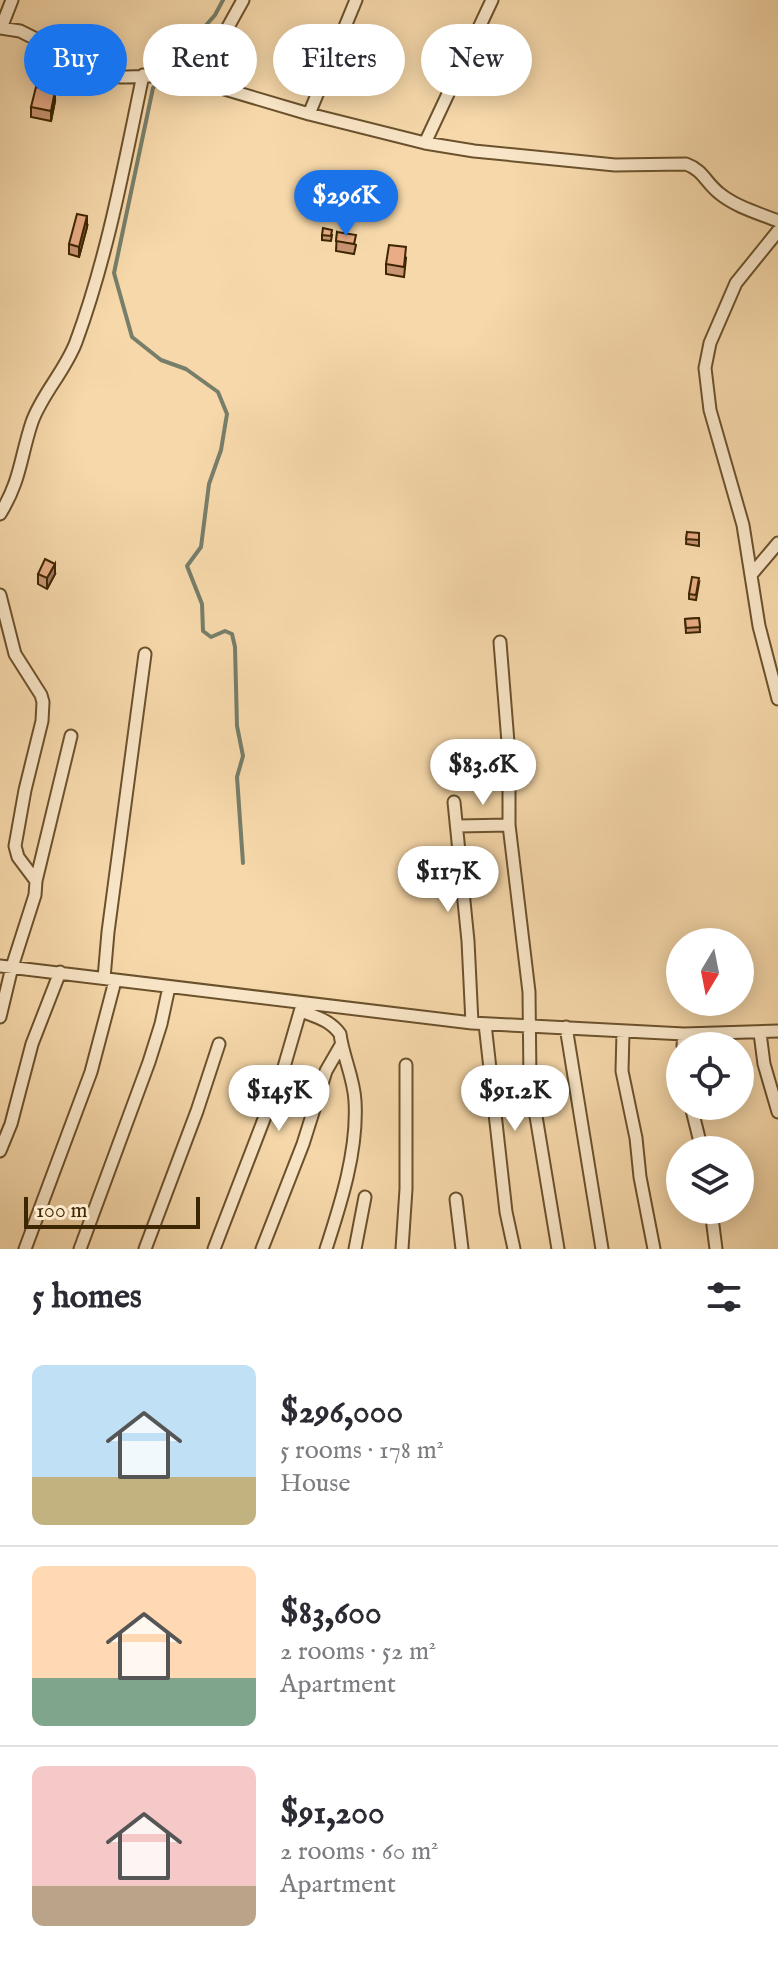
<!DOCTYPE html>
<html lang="en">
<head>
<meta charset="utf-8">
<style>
	body { margin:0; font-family:"IM FELL English",serif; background:#f7f7f7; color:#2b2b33; height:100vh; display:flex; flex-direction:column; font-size:30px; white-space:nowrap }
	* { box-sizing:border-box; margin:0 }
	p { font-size:26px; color:#7c7c81 }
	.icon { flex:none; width:44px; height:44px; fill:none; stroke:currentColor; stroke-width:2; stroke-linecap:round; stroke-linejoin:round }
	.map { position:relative; height:1249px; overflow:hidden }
	.side { display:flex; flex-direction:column; background:#fff; flex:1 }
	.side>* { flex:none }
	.banner { position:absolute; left:24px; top:24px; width:730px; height:72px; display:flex; gap:16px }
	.needle { width:52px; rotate:190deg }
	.buttons { position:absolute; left:666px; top:928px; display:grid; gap:16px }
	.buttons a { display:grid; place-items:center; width:88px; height:88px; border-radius:50%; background:#fff; box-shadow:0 4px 20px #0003; font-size:40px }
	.scale { position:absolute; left:24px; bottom:20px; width:176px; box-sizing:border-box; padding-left:8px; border:4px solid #3d2602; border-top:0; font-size:22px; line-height:28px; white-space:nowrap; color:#3d2602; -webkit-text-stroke:6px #f9e6c8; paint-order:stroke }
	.price { position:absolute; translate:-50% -68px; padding:0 18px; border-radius:28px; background:#fff; color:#222; font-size:26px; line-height:52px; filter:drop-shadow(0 2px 4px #0008) }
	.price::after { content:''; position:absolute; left:50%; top:48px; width:24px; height:18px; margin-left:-12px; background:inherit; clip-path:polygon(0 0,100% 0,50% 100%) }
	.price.on { background:#1a73e8; color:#fff }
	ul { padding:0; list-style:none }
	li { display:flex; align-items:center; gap:24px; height:200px; padding:0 32px }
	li+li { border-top:2px solid #e1e1e2 }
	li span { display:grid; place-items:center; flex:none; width:224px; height:160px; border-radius:12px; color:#555 }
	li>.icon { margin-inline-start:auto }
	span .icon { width:96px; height:96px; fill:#fffc; stroke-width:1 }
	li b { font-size:34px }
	h2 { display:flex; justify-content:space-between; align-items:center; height:96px; padding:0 32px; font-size:34px }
	.pill { padding:0 28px; border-radius:36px; background:#fff; box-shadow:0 4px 20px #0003; font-size:28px; line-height:72px }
	.pill.on { background:#1a73e8; color:#fff }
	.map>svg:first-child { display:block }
</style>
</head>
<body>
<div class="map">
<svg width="778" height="1249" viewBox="0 0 778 1249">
	<rect width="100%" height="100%" fill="#f6d8aa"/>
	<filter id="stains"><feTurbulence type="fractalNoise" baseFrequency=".0025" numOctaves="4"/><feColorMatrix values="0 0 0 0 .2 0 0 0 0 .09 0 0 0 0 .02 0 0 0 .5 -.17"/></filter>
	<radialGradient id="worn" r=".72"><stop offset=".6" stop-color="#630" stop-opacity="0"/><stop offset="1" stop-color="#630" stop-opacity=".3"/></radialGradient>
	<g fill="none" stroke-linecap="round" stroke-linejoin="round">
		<!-- stream -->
		<path stroke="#777e6a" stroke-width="4" d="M165,72l50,-57 8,-15
			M160,79l-7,9 -39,185 18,64 29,23 25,9 32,23 9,22 -6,36 -12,34 -8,63 -14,19 15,38 1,27 8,6 14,-6 7,3 3,13 2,79 6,30 -6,21 6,86"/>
		<defs>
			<path id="minor" d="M0,28l20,3 90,45c25,4 48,-4 74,1l125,37 116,29 49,8 141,14 71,-1c17,6 20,19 33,29 17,14 39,20 59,28
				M1,28l11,-28
				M198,81l45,-81
				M309,114l47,-114
				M425,143l67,-143
				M778,231l-42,52 -26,60 -5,25 5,42 33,115 16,101 19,73
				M0,514c21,-34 20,-56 32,-92 10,-28 33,-51 44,-80 32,-87 48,-177 67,-267
				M751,575l27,-32
				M0,595l15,59 26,41 2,7 -1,19 -17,69 -10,56 3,11 18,24 -1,14 -23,72 -12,50
				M500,642l9,113v70l20,167 1,88 28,169
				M454,802l14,139 4,82
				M458,826l51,-1
				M36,881l35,-145
				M0,966l472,57 212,11 94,-3
				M104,978l4,-46 37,-278
				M301,1011c15,6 29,9 39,23 3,23 14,44 15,67 3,49 -14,102 -29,148
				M485,1024l21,188 8,37
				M566,1027l36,222
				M623,1032l-1,39 14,67 4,39 14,72
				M760,1033l4,31 14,48
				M683,1046l1,-12
				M691,1106l11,44
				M0,1151l11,-27 21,-80 28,-72
				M456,1199l6,50
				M711,1210l5,39
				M25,1249l66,-177 24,-91
				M80,1249l69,-187 12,-38 8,-37
				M145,1249l52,-138 22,-67
				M214,1249l70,-182 18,-62
				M262,1249l41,-105 23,-73 15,-26
				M355,1249l10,-52
				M402,1249l4,-60v-124"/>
		</defs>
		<!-- minor casing -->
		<use href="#minor" stroke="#6b522c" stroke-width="15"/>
		<!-- minor -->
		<use href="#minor" stroke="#f9e6c8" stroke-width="11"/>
	</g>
	<!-- wall -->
	<path fill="#c89472" stroke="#3d2602" stroke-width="2" d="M55,101l-4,20 -20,-4v-10z
		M87,227l-8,30 -10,-3v-10z
		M337,232l19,13 -2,9 -18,-3z
		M322,235h10l-1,6 -9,-1z
		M406,258l-2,19 -18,-3v-10z
		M687,532l12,6v8l-13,-2z
		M38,574h17l-8,15 -9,-5z
		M699,583l-3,17 -7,-1v-5z
		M699,618l1,14 -14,1 -1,-14z"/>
	<!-- shaded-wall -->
	<path fill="#a3785d" stroke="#3d2602" stroke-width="2" d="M55,91v10l-4,20v-10z
		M87,216v11l-8,30v-10z
		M55,564v10l-8,15v-11z"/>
	<!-- building -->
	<path fill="#e9ac85" stroke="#3d2602" stroke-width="2" d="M36,87l19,4 -4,20 -20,-4z
		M77,214l10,2 -8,31 -10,-3z
		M323,228l9,2 -1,6 -9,-1z
		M337,232l19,3 -2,9 -18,-3z
		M389,245l17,2 -2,20 -18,-3z
		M687,532l12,1v7l-13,-1z
		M45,559l10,5 -8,14 -9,-4z
		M692,577l7,1 -3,17 -7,-1z
		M699,618l1,9 -14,1 -1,-9z"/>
	<rect width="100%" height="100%" filter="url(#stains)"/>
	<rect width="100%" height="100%" fill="url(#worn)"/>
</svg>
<div class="buttons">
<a><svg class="needle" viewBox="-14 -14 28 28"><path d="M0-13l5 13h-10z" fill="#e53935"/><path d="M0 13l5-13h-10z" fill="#7c7c81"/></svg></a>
<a><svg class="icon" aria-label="locate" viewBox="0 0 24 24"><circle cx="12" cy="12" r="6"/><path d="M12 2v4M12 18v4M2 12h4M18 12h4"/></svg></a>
<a><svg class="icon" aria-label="layers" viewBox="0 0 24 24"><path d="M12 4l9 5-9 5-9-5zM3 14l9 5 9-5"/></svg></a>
</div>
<div class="scale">100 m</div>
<b class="price on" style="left:346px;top:238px">$296K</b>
<b class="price" style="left:483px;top:807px">$83.6K</b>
<b class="price" style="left:448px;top:914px">$117K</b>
<b class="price" style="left:279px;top:1133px">$145K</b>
<b class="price" style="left:515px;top:1133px">$91.2K</b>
<div class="banner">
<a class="pill on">Buy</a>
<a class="pill">Rent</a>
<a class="pill">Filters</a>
<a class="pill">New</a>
</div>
</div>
<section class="side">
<h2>5 homes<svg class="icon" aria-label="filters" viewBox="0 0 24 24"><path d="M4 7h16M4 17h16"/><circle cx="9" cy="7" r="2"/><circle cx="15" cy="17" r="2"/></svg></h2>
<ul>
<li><span style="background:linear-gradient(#bfe0f5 70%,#c2b280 0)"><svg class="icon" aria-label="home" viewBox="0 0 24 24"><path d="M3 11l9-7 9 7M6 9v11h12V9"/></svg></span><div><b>$296,000</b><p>5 rooms · 178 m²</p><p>House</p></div></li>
<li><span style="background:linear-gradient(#ffd9b3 70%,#7fa58c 0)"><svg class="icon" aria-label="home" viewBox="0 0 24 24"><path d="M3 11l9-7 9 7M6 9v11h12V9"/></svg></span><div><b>$83,600</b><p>2 rooms · 52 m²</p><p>Apartment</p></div></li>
<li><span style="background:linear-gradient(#f6c9c9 75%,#b9a48a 0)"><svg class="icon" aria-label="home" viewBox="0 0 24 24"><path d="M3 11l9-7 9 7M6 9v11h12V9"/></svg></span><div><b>$91,200</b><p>2 rooms · 60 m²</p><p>Apartment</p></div></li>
</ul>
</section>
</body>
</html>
